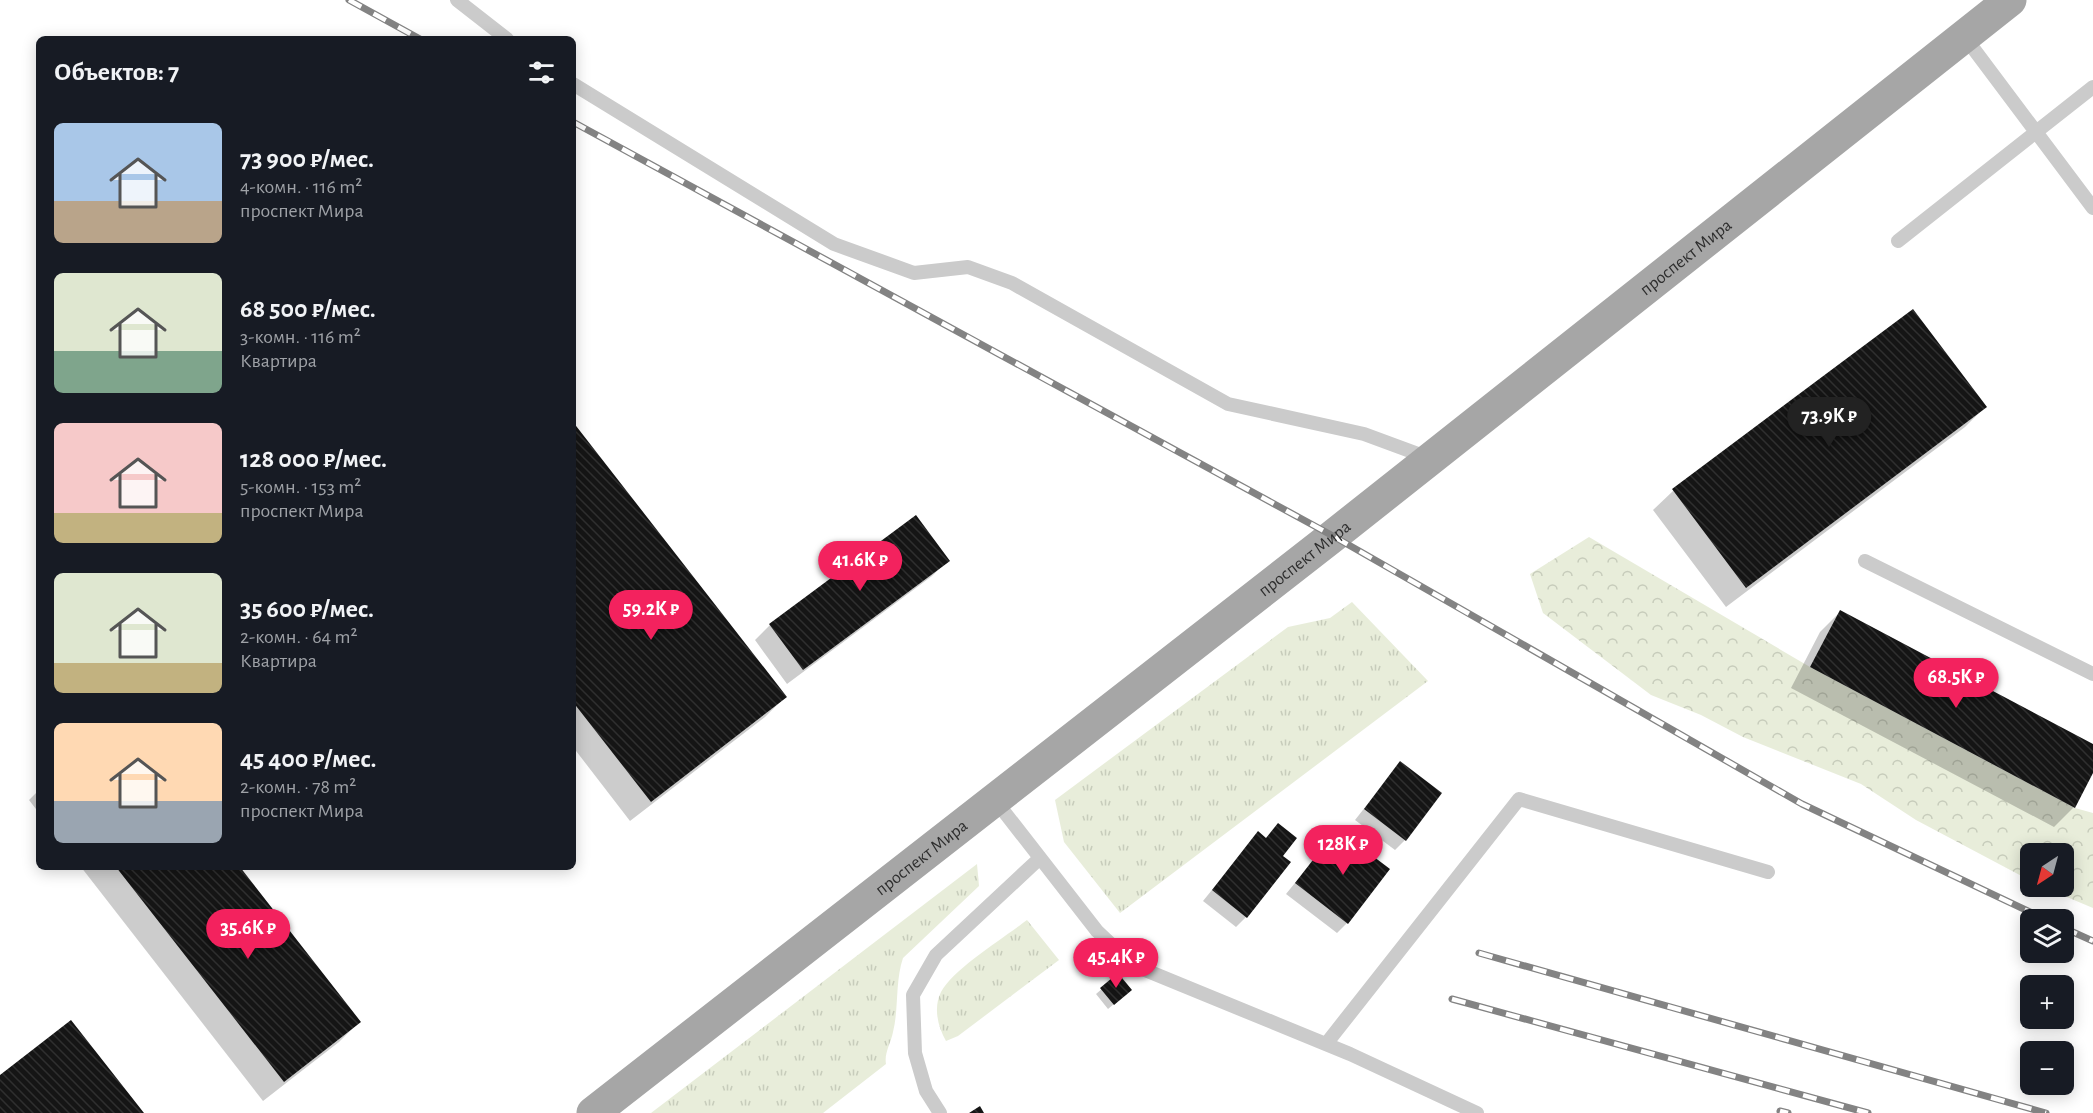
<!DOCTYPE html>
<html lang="ru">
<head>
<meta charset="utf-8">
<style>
	body { margin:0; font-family:"Alegreya Sans",sans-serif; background:#20242c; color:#f1f3f6; height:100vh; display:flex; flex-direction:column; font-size:22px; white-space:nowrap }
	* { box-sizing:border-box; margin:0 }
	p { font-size:20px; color:#9ea1a6 }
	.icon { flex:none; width:33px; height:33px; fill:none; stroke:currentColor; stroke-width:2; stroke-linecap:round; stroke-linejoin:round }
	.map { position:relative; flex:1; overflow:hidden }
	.details { position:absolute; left:36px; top:36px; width:540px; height:834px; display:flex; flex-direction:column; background:#171b24; border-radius:9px; box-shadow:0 3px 15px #0003 }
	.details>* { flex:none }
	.needle { width:39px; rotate:216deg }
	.tools { position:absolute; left:2020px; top:843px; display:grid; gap:12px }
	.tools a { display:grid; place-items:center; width:54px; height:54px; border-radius:9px; background:#171b24; box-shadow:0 3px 15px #0003; font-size:30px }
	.price { position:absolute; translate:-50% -51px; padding:0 14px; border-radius:21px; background:#f3225e; color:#fff; font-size:20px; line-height:39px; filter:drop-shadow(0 2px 3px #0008) }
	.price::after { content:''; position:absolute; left:50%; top:36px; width:18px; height:14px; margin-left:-9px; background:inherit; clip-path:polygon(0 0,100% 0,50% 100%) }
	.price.on { background:#222; color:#fff }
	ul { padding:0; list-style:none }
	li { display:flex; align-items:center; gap:18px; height:150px; padding:0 18px }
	li span { display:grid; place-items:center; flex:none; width:168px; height:120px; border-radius:9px; color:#555 }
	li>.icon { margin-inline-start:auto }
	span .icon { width:72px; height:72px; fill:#fffc; stroke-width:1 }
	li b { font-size:26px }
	h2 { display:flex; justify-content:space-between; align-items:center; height:72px; padding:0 18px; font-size:26px }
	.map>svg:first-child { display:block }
</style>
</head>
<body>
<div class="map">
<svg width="2093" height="1113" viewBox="0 0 2093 1113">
	<defs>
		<pattern id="grass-tufts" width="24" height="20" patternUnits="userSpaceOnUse" patternTransform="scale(1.5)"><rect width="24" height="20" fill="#e8edda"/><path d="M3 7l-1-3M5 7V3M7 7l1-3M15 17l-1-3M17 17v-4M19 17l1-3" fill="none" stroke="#c7ccbb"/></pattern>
		<pattern id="forest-crowns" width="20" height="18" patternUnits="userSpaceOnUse" patternTransform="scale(1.5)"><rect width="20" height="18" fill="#e8edda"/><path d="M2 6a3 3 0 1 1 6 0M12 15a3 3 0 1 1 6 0" fill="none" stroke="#c7ccbb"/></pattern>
		<pattern id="building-back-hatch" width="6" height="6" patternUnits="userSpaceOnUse" patternTransform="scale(1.5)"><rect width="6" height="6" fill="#151515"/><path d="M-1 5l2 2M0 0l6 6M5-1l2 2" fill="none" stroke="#2f2f2f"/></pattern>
	</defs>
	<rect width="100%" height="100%" fill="#fff"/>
	<!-- grass -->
	<path fill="url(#grass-tufts)" d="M1352,602l76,79 -308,232 -56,-71 -9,-42 233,-173 42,-9z
		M977,864l2,22 -76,72c-8,24 -4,50 -10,74 -2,11 -9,21 -7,32l-63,49h-172z
		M1027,920l32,40 -101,76 -12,5c-8,-14 -13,-33 -5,-49 12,-23 64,-55 86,-72z"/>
	<!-- forest -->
	<path fill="url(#forest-crowns)" d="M1589,537l221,130 265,141 18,5v95l-50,-21 21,-1v-32h-33v27l-115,-61 -55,-36 -118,-47 -42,-22 -50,-20 -108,-82 -13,-39z"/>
	<!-- shadow -->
	<path fill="#0003" d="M1985,407l-20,20 -239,180 -73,-97 20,-19z
		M573,425l212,272 -20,20 -135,104 -57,-74z
		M948,560l-16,16 -145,108 -32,-44 15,-15z
		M1840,612l253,134v24l-19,37 -20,20 -263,-139 29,-56z
		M1400,763l5,77 -10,10 -40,-30z
		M39,790v23l-10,-13z
		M1337,831l10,92 -10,10 -51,-39z
		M1258,833l23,23 -35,61 -10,10 -33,-26z
		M81,867h157l121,155 -20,20 -76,59z
		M1118,975l8,19 -18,15 -12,-15z"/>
	<!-- building -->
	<path fill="url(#building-back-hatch)" d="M1913,309l74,98 -241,181 -74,-99z
		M573,422l214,275 -136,105 -78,-100z
		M916,515l34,46 -147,109 -34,-46z
		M1840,610l253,134v29l-18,35 -265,-141z
		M1400,761l42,32 -36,48 -42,-32z
		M1278,823l19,15 -14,18 8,6 -44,56 -35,-28 46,-59 8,7z
		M1337,829l53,40 -42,55 -53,-41z
		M116,867h124l121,155 -77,60z
		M1118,973l14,17 -18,15 -14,-17z
		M71,1020l73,93h-144v-38z
		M980,1106l4,7h-15z"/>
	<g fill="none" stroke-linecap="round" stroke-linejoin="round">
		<!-- lane -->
		<path stroke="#cbcbcb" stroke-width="14" d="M457,0l50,39
			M1964,36l129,172
			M573,84l261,160 80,29 54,-6 44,16 216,121 136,30 65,24
			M1898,241l195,-154
			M1865,561l228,113
			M995,800l102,131 36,34 217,89 127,59
			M1326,1044l193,-245 249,73
			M940,1113l-14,-22 -11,-38 -2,-58 23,-40 104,-97"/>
		<!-- primary -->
		<path stroke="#a6a6a6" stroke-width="33" id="s1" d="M593,1113l740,-577 677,-536"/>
		<defs>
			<path id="rail" d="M349,0l71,39
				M573,122l760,414 469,268 245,116
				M2064,928l29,13
				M1479,953l567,160
				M1452,999l416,114
				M1780,1111l8,2"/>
		</defs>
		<!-- rail casing -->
		<use href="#rail" stroke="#838383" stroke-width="7"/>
		<!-- rail -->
		<use href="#rail" stroke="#fff" stroke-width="4.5" stroke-dasharray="14" stroke-linecap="butt"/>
	</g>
	<g text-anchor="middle" stroke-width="6" stroke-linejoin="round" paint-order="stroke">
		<!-- street labels -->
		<g font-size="18" fill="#2e2e2e" stroke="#fff">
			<text dy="6" stroke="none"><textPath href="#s1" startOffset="1388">проспект Мира</textPath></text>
			<text dy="6" stroke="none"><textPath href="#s1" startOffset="902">проспект Мира</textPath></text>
			<text dy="6" stroke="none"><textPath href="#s1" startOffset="416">проспект Мира</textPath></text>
		</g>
	</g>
</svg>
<div class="tools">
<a><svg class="needle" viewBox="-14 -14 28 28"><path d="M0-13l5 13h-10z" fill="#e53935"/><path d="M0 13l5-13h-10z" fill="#9ea1a6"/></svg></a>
<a><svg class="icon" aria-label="layers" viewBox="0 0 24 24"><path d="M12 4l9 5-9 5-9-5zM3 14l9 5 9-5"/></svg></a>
<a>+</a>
<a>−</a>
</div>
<b class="price on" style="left:1829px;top:448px">73.9K ₽</b>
<b class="price" style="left:860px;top:592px">41.6K ₽</b>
<b class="price" style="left:651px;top:641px">59.2K ₽</b>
<b class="price" style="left:1956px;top:709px">68.5K ₽</b>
<b class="price" style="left:1343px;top:876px">128K ₽</b>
<b class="price" style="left:248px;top:960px">35.6K ₽</b>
<b class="price" style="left:1116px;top:989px">45.4K ₽</b>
<section class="details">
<h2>Объектов: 7<svg class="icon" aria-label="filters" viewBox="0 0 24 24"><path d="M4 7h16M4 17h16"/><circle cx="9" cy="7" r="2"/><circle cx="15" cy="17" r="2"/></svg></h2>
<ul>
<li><span style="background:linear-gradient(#a9c7e8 65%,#b9a48a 0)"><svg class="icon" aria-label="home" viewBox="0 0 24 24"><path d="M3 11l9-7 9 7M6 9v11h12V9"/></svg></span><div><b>73 900 ₽/мес.</b><p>4-комн. · 116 m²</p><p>проспект Мира</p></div></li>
<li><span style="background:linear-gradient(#dfe7d0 65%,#7fa58c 0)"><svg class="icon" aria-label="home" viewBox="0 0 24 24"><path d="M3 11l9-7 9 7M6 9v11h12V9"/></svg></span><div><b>68 500 ₽/мес.</b><p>3-комн. · 116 m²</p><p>Квартира</p></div></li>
<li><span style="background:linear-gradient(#f6c9c9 75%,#c2b280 0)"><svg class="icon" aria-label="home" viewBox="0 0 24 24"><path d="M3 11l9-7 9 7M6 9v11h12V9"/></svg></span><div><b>128 000 ₽/мес.</b><p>5-комн. · 153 m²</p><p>проспект Мира</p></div></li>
<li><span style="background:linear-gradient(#dfe7d0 75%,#c2b280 0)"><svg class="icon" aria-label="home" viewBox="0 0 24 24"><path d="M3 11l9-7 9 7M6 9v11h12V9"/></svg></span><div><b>35 600 ₽/мес.</b><p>2-комн. · 64 m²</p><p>Квартира</p></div></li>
<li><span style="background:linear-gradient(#ffd9b3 65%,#9aa5b1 0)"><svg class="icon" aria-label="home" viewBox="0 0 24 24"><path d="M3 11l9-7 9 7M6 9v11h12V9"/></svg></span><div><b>45 400 ₽/мес.</b><p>2-комн. · 78 m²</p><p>проспект Мира</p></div></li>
</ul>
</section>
</div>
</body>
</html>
